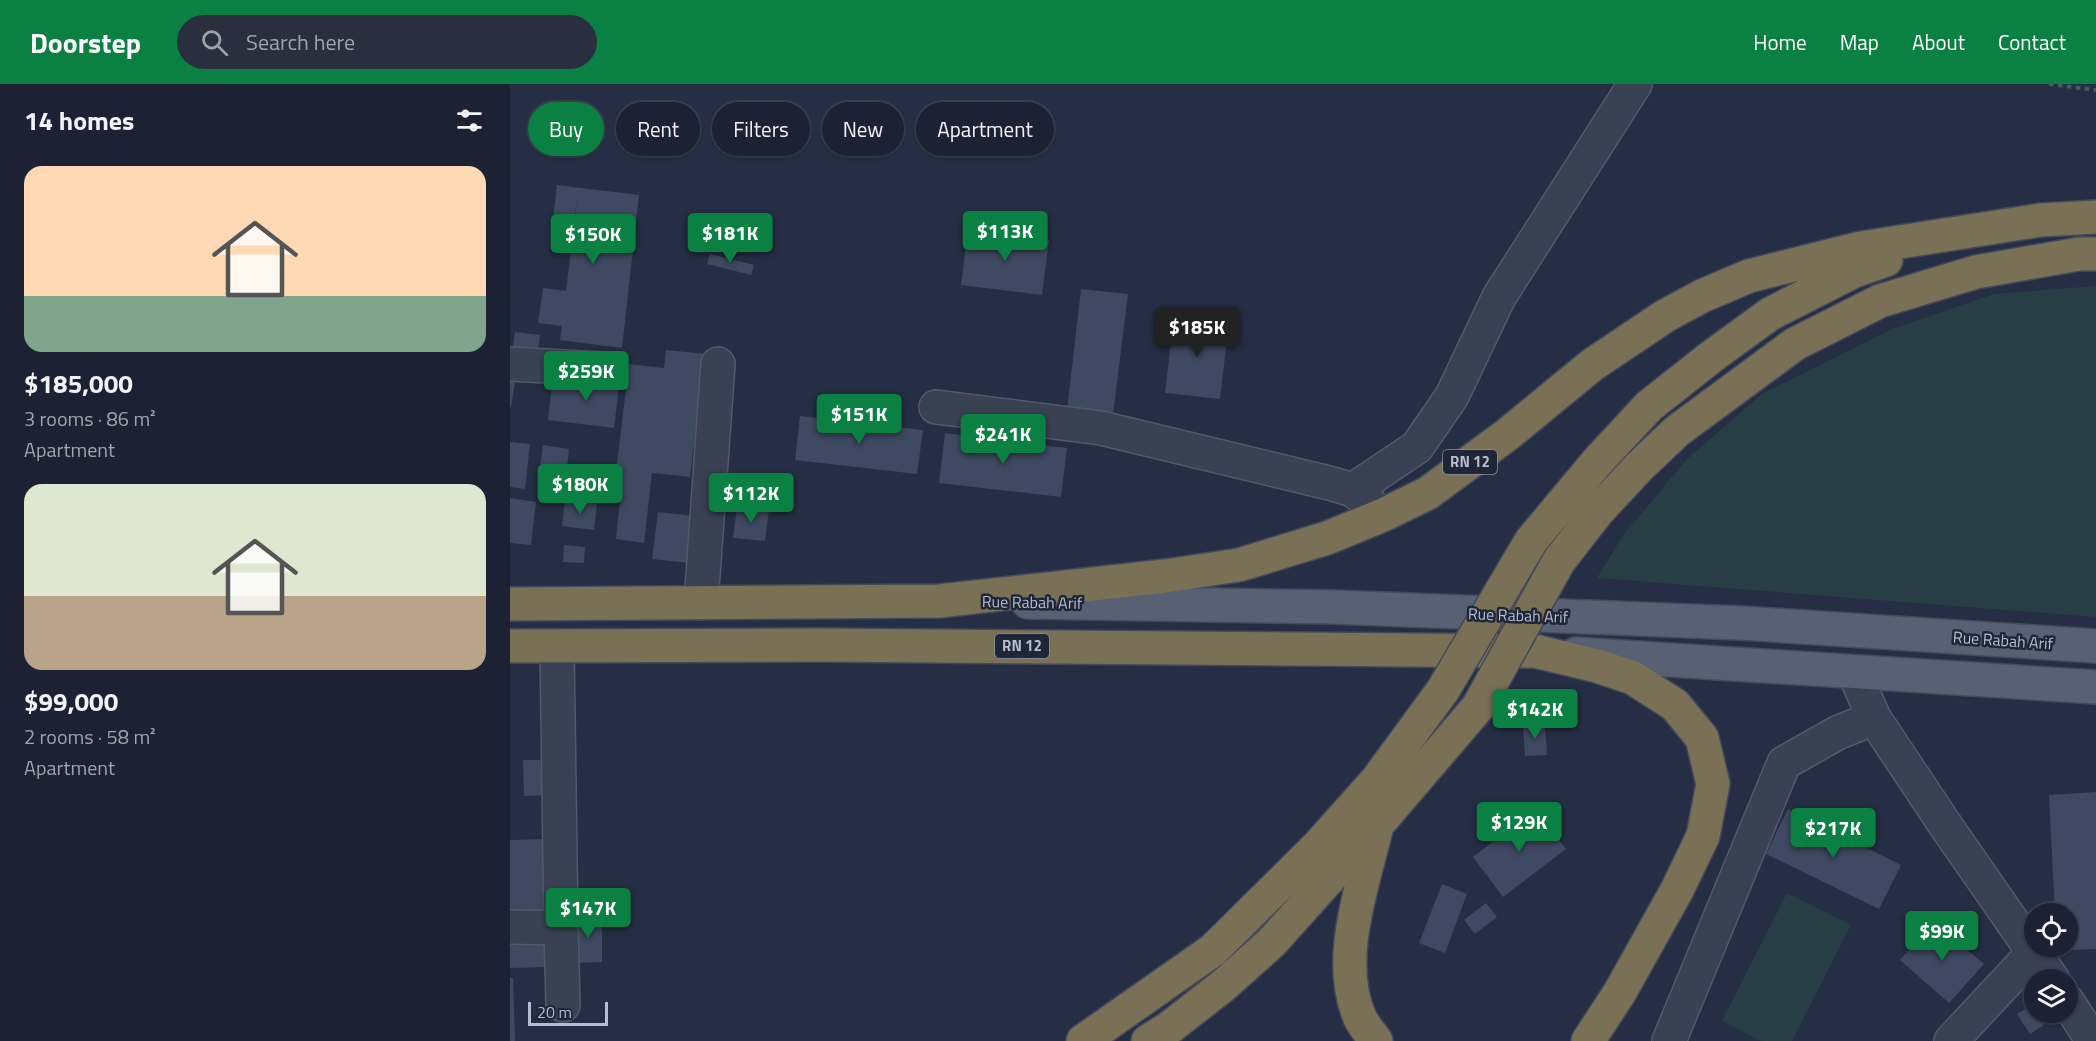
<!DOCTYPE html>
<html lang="en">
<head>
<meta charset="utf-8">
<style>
	body { margin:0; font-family:"Titillium Web",sans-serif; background:#292f3f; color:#f1f3f6; height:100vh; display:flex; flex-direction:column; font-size:22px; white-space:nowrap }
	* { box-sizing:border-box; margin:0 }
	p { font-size:20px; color:#a0a4ac }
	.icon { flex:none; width:33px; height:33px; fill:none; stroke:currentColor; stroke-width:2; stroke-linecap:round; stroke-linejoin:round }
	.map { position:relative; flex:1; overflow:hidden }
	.sheet { display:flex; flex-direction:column; background:#1c2233; width:510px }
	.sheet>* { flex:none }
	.hud { position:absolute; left:18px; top:18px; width:570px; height:54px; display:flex; gap:12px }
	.tools { position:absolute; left:1514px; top:819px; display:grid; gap:12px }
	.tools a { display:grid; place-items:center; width:54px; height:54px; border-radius:50%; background:#1c2233; box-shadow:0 2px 4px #0004,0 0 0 2px #3a3f4e; font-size:30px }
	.scale { position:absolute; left:18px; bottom:15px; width:80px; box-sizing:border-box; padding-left:6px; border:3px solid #b7bdcd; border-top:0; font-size:16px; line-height:21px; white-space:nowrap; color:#b7bdcd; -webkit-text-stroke:4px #1e2638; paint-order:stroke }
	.price { position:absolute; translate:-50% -51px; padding:0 14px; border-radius:6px; background:#0b8043; color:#fff; font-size:20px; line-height:39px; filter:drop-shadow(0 2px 3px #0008) }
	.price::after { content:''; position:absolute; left:50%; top:36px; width:18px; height:14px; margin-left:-9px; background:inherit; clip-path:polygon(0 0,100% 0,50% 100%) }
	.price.current { background:#222; color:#fff }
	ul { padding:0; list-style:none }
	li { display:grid; align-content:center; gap:12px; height:318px; padding:0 24px }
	li span { display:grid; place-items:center; height:186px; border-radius:18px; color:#555 }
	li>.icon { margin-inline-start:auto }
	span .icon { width:108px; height:108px; fill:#fffc; stroke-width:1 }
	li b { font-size:26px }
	h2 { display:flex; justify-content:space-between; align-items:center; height:72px; padding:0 24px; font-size:26px }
	.chip { padding:0 21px; border-radius:27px; background:#1c2233; box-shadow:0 2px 4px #0004,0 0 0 2px #3a3f4e; font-size:21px; line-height:54px }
	.chip.current { background:#0b8043; color:#fff }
	header { display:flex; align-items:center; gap:36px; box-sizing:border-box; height:84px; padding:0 30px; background:#0b8043; color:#fff }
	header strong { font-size:28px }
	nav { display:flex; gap:33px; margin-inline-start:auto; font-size:21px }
	.search { width:420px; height:54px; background:#292f3f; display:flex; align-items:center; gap:15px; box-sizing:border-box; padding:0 21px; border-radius:33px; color:#a0a4ac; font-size:22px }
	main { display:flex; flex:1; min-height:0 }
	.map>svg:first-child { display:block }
</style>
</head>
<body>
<header>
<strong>Doorstep</strong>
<div class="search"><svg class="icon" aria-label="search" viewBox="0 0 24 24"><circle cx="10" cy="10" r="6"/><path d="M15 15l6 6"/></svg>Search here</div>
<nav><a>Home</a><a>Map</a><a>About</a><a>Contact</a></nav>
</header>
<main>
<section class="sheet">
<h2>14 homes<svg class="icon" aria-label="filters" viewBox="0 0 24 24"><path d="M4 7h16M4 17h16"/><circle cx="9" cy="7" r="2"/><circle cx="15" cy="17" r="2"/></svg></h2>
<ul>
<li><span style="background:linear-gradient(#ffd9b3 70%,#7fa58c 0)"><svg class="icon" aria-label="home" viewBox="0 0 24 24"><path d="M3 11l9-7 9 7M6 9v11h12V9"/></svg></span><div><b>$185,000</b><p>3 rooms · 86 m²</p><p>Apartment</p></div></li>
<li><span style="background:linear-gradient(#dfe7d0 60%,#b9a48a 0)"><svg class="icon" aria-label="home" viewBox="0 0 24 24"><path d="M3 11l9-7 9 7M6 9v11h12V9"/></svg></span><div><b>$99,000</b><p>2 rooms · 58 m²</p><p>Apartment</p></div></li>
</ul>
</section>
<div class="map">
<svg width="1586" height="957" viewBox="0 0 1586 957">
	<rect width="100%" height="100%" fill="#252e44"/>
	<!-- green -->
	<path fill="#273e44" d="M1586,202v331l-499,-39 25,-41 64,-77 76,-66 130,-65 102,-35z
		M1277,809l64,32 -59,116h-31l-39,-20z"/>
	<!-- building -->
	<path fill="#3f4961" d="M47,101l82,10 -17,153 -62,-8 2,-14 -24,-3 5,-35 23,3 11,-90 -6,38 -20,-2z
		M458,146l81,10 -7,55 -81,-10z
		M200,170l44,11 -3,10 -44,-11z
		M571,205l47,5 -15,121 -46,-5z
		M664,232l55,6 -9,77 -55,-6z
		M5,248l25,3 -3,22 -25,-3z
		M156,266l39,4 -15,123 -38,-4 -8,70 -28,-4 5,-49 -7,-1 15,-125 35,4z
		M0,286l7,1 -6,35h-1z
		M69,291l41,4 -6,49 -66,-8 4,-35 26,3z
		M290,332l123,14 -6,44 -122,-14z
		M435,349l122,15 -6,49 -122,-14z
		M0,358l20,2 -5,45 -15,-2z
		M33,361l26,4 -4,38 -27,-4z
		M0,414l26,4 -5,43 -21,-2z
		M55,416l32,4 -3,26 -32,-4z
		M227,423l32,3 -4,31 -32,-3z
		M148,428l36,4 -5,47 -37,-4z
		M54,461l21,2 -1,16 -21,-1z
		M1035,641l2,30 -22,1 -2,-30z
		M13,676h23l1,35 -23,1z
		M1586,708v157l-24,1 -2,-34h-3v-2h-12l-6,-119z
		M1025,725l31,40 -63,48 -30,-40z
		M1278,725l113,56 -22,44 -113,-55z
		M39,755l1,84 -40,1v-84z
		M932,800l25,10 -22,59 -26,-10z
		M976,819l11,14 -22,17 -11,-14z
		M92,831v47l-27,1 -1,-47z
		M1424,837l50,43 -35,39 -49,-43z
		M35,851l1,32 -36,1v-32z
		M0,894h3l2,63h-5z
		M1520,922l14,19 -14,9 -13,-20z"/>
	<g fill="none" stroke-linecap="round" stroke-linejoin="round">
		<defs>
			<path id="minor" d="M0,280l91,5
				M426,323l165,21 228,55 24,7 17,14
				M843,406l64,-43 35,-51 47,-99 136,-213
				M191,519l17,-239
				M1344,588l20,46 74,111 105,151
				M0,843l51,1 -4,-282
				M51,844l2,77
				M1557,917l26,40
				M1159,957l115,-278 53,-30 37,-15
				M1441,957l84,-90"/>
			<path id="major" d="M518,518l304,5 409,16 355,23
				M1066,570l520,33"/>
			<path id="highway" d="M1021,457l66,-79 52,-56 62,-49 59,-43 82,-42 34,-12
				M1049,477l39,-50 41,-44 38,-36 118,-87 85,-43 96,-29 103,-18h17
				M0,520l429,-3 226,-25 74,-11 88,-27 56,-23 45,-22 80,-59 84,-69 73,-49 37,-20 47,-20 112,-28 180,-28 55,-3
				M0,562l309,-1 716,6 62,15 36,12 42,27 27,33 11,46 -10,52 -26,54 -57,102 -32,49
				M573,957l130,-91 105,-104 59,-66 66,-90
				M638,957l21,-13 55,-43 48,-43 105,-117 101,-118
				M866,957c-5,-7 -12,-15 -16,-23 -25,-57 2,-131 16,-188"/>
		</defs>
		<!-- minor casing -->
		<use href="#minor" stroke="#52596a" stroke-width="36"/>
		<!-- major casing -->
		<use href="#major" stroke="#434a5c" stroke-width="36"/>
		<!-- highway casing -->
		<use href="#highway" stroke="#41495a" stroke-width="36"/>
		<!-- path -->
		<path stroke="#465b61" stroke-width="4" stroke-dasharray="4.5 4.5" stroke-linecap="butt" d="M1539,0l47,6"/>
		<!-- minor -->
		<use href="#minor" stroke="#3a4153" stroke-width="33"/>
		<!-- major -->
		<use href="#major" stroke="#586073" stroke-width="33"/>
		<!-- highway -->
		<use href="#highway" stroke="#797056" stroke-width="33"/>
		<defs>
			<path id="highway-bridge" d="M933,606l88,-149
				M968,623l81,-146"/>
		</defs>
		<!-- highway-bridge casing -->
		<use href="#highway-bridge" stroke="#41495a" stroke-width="36" stroke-linecap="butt"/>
		<!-- highway-bridge -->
		<use href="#highway-bridge" stroke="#797056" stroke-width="33"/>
	</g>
	<g text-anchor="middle" stroke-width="5" stroke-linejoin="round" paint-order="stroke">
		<!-- shield labels -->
		<g fill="#1e2638" stroke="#8990a0" stroke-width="1.5">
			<rect x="933" y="366" width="54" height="24" rx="4.5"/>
			<rect x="485" y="550" width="54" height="24" rx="4.5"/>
		</g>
		<g font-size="15" font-weight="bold" fill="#b7bdcd">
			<text x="960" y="383">RN 12</text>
			<text x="512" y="567">RN 12</text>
		</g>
		<!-- street labels -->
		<g font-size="16" fill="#b7bdcd" stroke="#1e2638">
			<text transform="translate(522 518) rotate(1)" y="6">Rue Rabah Arif</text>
			<text transform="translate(1008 531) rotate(2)" y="6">Rue Rabah Arif</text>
			<text transform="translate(1493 556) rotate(4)" y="6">Rue Rabah Arif</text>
		</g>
	</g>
</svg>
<div class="tools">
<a><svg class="icon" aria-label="locate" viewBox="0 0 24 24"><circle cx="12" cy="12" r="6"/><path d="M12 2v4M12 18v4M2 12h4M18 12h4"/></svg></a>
<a><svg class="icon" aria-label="layers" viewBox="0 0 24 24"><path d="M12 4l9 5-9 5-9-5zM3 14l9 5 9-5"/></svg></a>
</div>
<div class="scale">20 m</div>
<b class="price" style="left:495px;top:178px">$113K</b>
<b class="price" style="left:220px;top:180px">$181K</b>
<b class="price" style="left:83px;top:181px">$150K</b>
<b class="price current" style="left:687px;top:274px">$185K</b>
<b class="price" style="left:76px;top:318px">$259K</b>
<b class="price" style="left:349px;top:361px">$151K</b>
<b class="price" style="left:493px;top:381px">$241K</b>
<b class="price" style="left:70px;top:431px">$180K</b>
<b class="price" style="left:241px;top:440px">$112K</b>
<b class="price" style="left:1025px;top:656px">$142K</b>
<b class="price" style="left:1009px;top:769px">$129K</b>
<b class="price" style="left:1323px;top:775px">$217K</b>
<b class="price" style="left:78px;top:855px">$147K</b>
<b class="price" style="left:1432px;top:878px">$99K</b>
<div class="hud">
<a class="chip current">Buy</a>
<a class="chip">Rent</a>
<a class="chip">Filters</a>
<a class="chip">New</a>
<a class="chip">Apartment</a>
</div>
</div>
</main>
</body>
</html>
